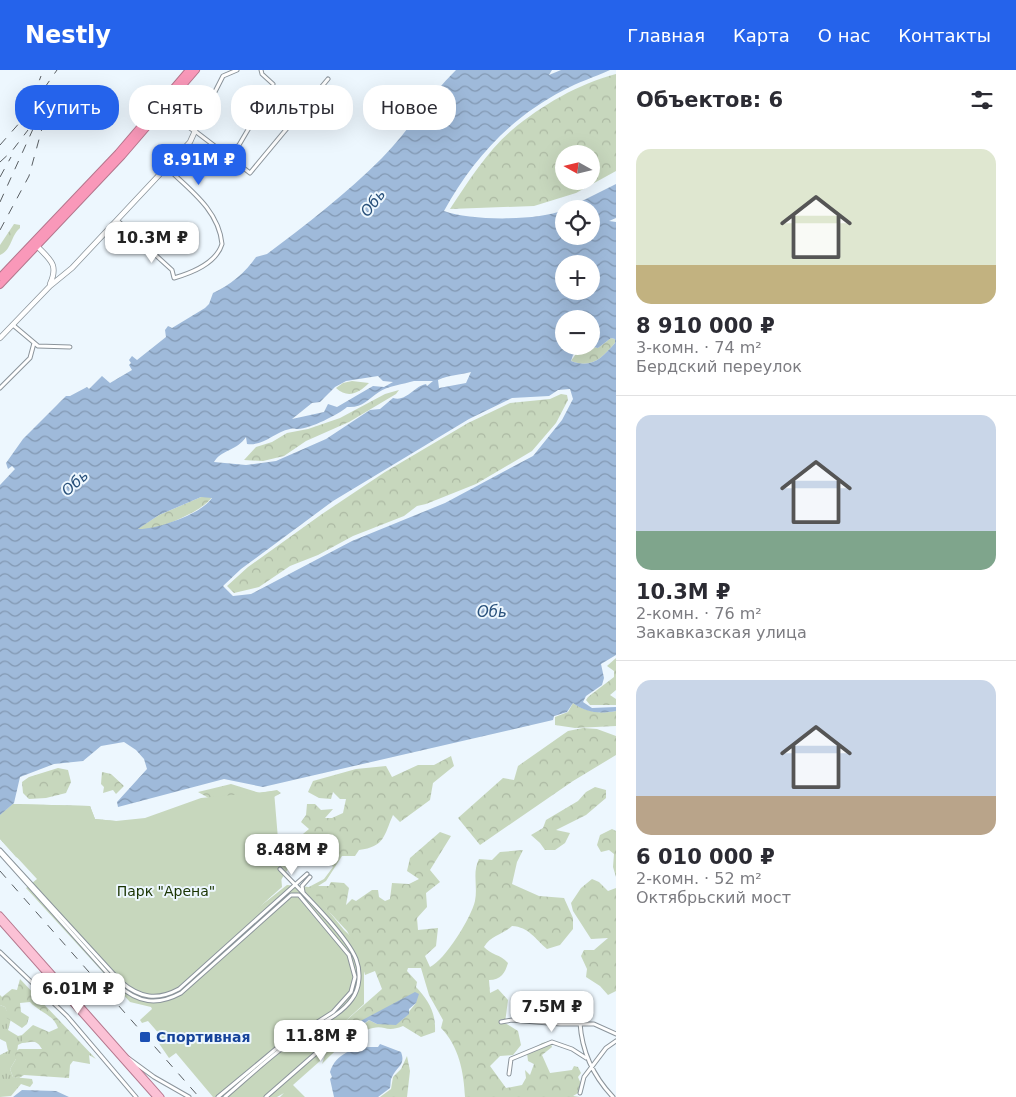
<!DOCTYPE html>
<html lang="ru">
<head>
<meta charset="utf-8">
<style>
	body { margin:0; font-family:"DejaVu Sans",sans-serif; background:#f2f2f3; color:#2b2b33; height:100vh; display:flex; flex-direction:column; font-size:19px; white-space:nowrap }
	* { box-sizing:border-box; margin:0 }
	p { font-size:16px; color:#7c7c81 }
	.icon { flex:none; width:28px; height:28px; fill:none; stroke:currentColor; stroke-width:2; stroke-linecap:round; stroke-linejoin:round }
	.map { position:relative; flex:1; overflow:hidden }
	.details { display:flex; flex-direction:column; background:#fff; width:400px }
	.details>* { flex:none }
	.hud { position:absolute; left:15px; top:15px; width:475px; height:45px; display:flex; gap:10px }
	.needle { width:32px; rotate:278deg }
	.controls { position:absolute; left:555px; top:75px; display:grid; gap:10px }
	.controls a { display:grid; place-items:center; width:45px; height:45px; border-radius:50%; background:#fff; box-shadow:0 5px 20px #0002; font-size:25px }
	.price { position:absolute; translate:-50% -42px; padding:0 11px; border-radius:10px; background:#fff; color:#222; font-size:16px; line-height:32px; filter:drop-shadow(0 1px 2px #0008) }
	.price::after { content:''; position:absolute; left:50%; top:30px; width:15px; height:11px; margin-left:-8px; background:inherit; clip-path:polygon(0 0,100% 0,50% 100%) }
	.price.selected { background:#2563eb; color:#fff }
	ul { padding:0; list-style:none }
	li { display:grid; align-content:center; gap:10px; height:265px; padding:0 20px }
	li+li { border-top:1px solid #e1e1e2 }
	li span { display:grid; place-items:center; height:155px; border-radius:15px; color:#555 }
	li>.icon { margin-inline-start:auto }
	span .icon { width:90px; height:90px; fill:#fffc; stroke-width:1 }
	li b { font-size:21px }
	h2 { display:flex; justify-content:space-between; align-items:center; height:60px; padding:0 20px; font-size:21px }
	.chip { padding:0 18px; border-radius:20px; background:#fff; box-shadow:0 5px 20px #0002; font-size:18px; line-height:45px }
	.chip.selected { background:#2563eb; color:#fff }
	header { display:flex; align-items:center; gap:30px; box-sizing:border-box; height:70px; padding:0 25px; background:#2563eb; color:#fff }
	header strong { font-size:24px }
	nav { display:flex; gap:28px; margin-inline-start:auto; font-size:18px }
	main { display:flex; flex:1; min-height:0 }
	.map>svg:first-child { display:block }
</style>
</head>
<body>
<header>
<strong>Nestly</strong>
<nav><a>Главная</a><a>Карта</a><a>О нас</a><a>Контакты</a></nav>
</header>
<main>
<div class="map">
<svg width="616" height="1027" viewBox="0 0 616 1027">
	<defs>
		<pattern id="grass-tufts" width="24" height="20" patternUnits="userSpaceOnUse" patternTransform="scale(1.25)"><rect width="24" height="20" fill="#c7d7bd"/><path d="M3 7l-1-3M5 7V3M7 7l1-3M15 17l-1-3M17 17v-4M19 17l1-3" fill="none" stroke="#acb9a3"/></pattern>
		<pattern id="forest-crowns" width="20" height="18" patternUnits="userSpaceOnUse" patternTransform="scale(1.25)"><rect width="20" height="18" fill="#c7d7bd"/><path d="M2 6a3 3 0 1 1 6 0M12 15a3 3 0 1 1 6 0" fill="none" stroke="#acb9a3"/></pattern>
		<pattern id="water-waves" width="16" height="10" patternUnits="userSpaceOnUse" patternTransform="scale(1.25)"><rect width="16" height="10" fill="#9fbada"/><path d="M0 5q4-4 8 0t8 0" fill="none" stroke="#8298b2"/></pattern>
	</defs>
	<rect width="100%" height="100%" fill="#edf7fe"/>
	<!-- grass -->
	<path fill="url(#grass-tufts)" d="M0,935l5,2 6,12 -3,11 10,6 4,-1v8l-4,2 -2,14 -6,10 3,8 19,2 1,4 -3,4 -9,-3 -10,12 -11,1v-42l8,-4 -2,-9 -6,-3z"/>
	<!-- forest -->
	<path fill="url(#forest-crowns)" fill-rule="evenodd" d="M616,4v97l-40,22 -42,13 -84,3c17,-26 38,-59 62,-79 30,-25 66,-46 104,-56zM564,84h27v27h-27z
		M14,154l6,1v3c-9,7 -8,22 -20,27v-10z
		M611,268l4,1v4c-13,15 -23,26 -44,18l9,-13 8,-2 10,2z
		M352,311l17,2c-10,10 -21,16 -33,5l7,-5z
		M399,320l-3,4 -47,28 -43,19 -22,15 -21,5 -19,-1 12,-13 16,-5 15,-9 21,-4 32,-11 45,-24z
		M561,324l6,1 1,5 -12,23 -24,28 -56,33 -50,20 -9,2 -13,10 -51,20 -35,19 -28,11 -31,21 -25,6 -7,-7 21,-19 74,-53 63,-42 83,-49 42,-20 40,-4z
		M201,427h11c-8,13 -41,26 -56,31 -5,2 -13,1 -20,2l23,-15z
		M616,588v32l-6,5 6,4v6h-26l-4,-5 2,-3 26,-20v-6l-7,-5z
		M573,633c13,9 28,11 43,8v15l-41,2 -20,-3v-8l13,-5z
		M583,658l14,1 19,7v19l-43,26 -93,64 -22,-27 45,-40 11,2 4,-14 50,-35z
		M451,686l3,10 -21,17 -3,17 -30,22 -7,-7c-9,20 -8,32 -34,35l-4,6h-13l-16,25 -8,5h11l2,-4 13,1 5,5 -3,17 6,-6 4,2 16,-11h6l1,7 6,4 5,-2 2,-16 17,1 10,-5 -12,-8 3,-13 30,-26 11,4 -21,34 10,12 -14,11 1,14 -10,11 1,12 20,-2 -2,18 -11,10 5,11c15,-7 41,-49 45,-66 3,-15 -3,-28 4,-42l13,1 8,-8 23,-2 -6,12 -5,22 27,12 25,2 9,20v11l-13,16 -13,4c-12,-10 -18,-22 -35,-23 -10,9 -21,9 -28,21 7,8 16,7 24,16 -3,10 -7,17 -19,17l1,13 8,-4 10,11 -3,23 13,8 3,14 -8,10 -13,1 -10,10 16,22 16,-3 4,-7 -1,-8 5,5 4,-11 -6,-3 -1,-8 15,-10 8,-2 2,6 -10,8 8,18 22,-3 2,-4 4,1 3,6 -3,4 3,7 -3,9 -5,3 7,1h-115c-1,-24 -6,-51 -24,-69l2,-8 -14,-25 -8,-27h-13l-1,3 10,11 -1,5c13,14 20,26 19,45l-14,5 -18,-11c-17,7 -18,-1 -30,2 -16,3 -40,24 -51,36l10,-31 50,-44 -7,-18 -10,4 -6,-22 -12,-22 -40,-43 17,-9 9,-12 -8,-12 -10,-4 -17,15 -10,3 -18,28 -56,55 -198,-95 -16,-18v-24l13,-11 77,2 5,13 21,2 -7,11 105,-31 -16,-9 33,-8 29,9 17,-3 4,3 -7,4 -25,83 31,-22 12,-15 17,-14 -8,-7 5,-7 1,-11h8l6,6 12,-1 -8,9h7l11,-5 3,-14h-6l-7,-7 -2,7 -12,-1 -11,-6 5,-11 43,-12 30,-3 6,11 26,-12h16zM405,929l11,4 -13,16 -26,5 -8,-4 -9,8 -21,5z
		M58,698l10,2 3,12 -5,11 -20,5 -17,1 -6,-6 -1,-11 7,-5z
		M102,702l9,2 13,12 -8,8 -3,-4 -10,3 1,-6 -3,-3z
		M595,717l11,3v8l-20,17 -30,15 14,3 -5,10 -10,7h-10l-5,-7 -9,-8 12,-7 3,-8 32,-19 8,-9z
		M612,759l4,2v46l-3,-10 1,-13 -5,-4 -8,2 -4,-7 3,-10z
		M592,809l7,3 9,9 8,-3v103l-8,4 -8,-9 -14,-9 1,-8 -6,-13 3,-6h10l14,-12 -17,1 -18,-28 -2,-8 10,-15z
		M20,909l76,80 -7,-4 1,9 -17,-3 -3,4 -1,13 -45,-3 -5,3 -6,-1 -3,-8 6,-10 -1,-7 4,-3h23c-7,-11 -10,-6 -20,-6v-8l11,-10 16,7 9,-4c-5,-14 -19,-16 -28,-26l-10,1 1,9 8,5 -2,7 -5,4 -17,-11 2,-5 -2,-5 -5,-2v-10l2,2 10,-8 5,1z
		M407,986l3,15 -3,26h-27l11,-8 2,-12 8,-8z"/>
	<!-- green -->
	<path fill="#c7d7bd" d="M274,721l8,96 -24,21 29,-23 22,2 35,43 20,19v55l-36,33 -8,24 -27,24 12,12h-25l4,-4 -7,4h-64l-37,-44 -7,5 -11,-16 3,-6 -13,-15 -6,2 -2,-3 12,-11 -1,-2 -21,-5 -104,-114 11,-9 -37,-40v-24l13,-11 77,2 5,13 21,2 29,-3 56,-20z"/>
	<!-- water -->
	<path fill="url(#water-waves)" fill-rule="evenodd" d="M456,0h96l-3,5 12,-5h49c-15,7 -32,12 -46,20 -53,27 -92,70 -120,121 27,10 93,10 120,-1v26h27v-27h-25l50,-25v34l-7,3 7,1v433l-15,9 3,14 -2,7 -16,11 -3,6 9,6 24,-1v4c-17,3 -29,2 -43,-8l-6,9 -13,4 -1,4 -290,67 -39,-8 -106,28 -1,-5 30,-33 -3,-10 -8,-9 -12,-8 -23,4 -18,15 -29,3 -34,13 -6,26 -14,12v-330l15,-16 -3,-3 -4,3 -2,-6 17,-24 43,-43h4l17,-9 2,2 13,-13 8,7 22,-13 -3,-5 2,-2 -2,-3 3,-4 5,4 29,-23 -1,-7 3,-4 4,2 33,-20 4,-4 4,-11c16,-7 33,-21 43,-36l11,-3c40,-30 79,-60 115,-96 27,-27 46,-61 74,-88zM564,194h27v27h-27zM564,249h27v27h-3l10,2 13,-10 4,1v4c-13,15 -23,26 -44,18l2,-6 10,-9h-19zM471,302l-5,11 -27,5 -1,-8c11,-5 22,-5 33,-8zM378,306l5,5 10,1 -9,5 -11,-1 -36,21 -9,-3 -4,8 -32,7 20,-16 8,-1 15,-15 11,-6zM414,311h19l-6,5 -1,-2c-12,2 -19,18 -33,14l-13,11 -10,1 -44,29 -50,22 -30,4 -32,-3c7,-12 24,-12 32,-25l1,7c18,2 27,-12 43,-15 5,-1 4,0 8,0 12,0 41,-15 49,-22 16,1 20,-7 32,-15 8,-6 25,-8 35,-11zM570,319l3,10 -11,21 -29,36 -88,47 -93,38 -101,53 -18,2 -10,-10 18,-17 92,-68 136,-82 43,-21 37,-2 9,-6zM201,427l11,1c-10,16 -57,32 -74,31l21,-14z
		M415,922l4,2 -3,9 -7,6v5l-13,11 -19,-1 -8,-4 -24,17 -5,-1 -2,-3z
		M380,974l21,8c5,13 -4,14 -9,25 -2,3 -1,8 -2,11l-12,9h-44l-4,-18 2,-2 -2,-5c6,-20 27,-26 48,-25z
		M22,1020l34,1 13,6h-56z"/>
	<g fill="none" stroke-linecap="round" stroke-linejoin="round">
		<defs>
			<path id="street" d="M237,0l-14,6 -28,55 55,42 78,-94
				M261,0l1,4 11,10
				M227,84l12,-9 31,-53
				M117,150l55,50 2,8c17,-5 42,-14 48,-34 -3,-34 -33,-55 -56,-77
				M13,255l25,21 32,1
				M0,318l30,-30 4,-15
				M0,780l121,132c19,16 36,19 58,7l128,-115
				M0,783l118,132c20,18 39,21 63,8l110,-98h8l50,60 6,22 -4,15 -18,20 -56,36 -59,49
				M303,822l-1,-6 8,-9
				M0,882l67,64 69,81
				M501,952l11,-2 48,4h34l22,10
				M580,953c2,30 13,53 33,74
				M128,988l26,19 35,20
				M509,1004l2,-15 41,-17 20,7 14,9
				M580,1023l4,-16 22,-29 10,-7
				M225,1027c25,-21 49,-45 77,-63 17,-10 38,-18 50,-35 8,-11 9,-27 4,-40 -10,-25 -56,-69 -76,-90
				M266,1027l56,-49 1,-24"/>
			<path id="secondary" d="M37,176c13,14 22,18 13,38
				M0,268l50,-52 22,-18 118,-126 5,-11 -31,-23"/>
			<path id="primary" d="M0,845l161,182
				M0,851l156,176"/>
			<path id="highway" d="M0,207l118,-124 71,-83
				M0,215l122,-129 74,-86"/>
		</defs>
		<!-- street casing -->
		<use href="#street" stroke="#8b949b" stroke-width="5"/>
		<!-- secondary casing -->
		<use href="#secondary" stroke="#8b949b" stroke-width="6"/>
		<!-- primary casing -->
		<use href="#primary" stroke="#b4768d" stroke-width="7"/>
		<!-- highway casing -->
		<use href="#highway" stroke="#b4768d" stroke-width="8"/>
		<!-- street -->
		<use href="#street" stroke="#fff" stroke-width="3"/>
		<!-- secondary -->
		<use href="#secondary" stroke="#fff" stroke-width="4.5"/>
		<!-- primary -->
		<use href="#primary" stroke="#fbc1d5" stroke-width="5"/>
		<!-- highway -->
		<use href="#highway" stroke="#f998b9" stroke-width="6"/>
		<!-- rail -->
		<path stroke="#5a5f63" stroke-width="1" stroke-dasharray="9 9" stroke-linecap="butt" d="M33,27l8,-21
			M0,75l22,-25 35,-50
			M0,92l12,-11 16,-21
			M0,107l11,-20
			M0,132l38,-84
			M0,160l29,-54 23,-84
			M0,801l199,226"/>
	</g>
	<!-- markers -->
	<rect fill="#1a4fb4" stroke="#edf7fe" stroke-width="2" x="139" y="961" width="12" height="12" rx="2.5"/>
	<g text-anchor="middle" stroke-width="4" stroke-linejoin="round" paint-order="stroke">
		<!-- park labels -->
		<g font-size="14" fill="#193300" stroke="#edf7fe">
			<text x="166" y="826">Парк "Арена"</text>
		</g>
		<!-- transit labels -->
		<g font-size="14" font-weight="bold" fill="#164399" stroke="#edf7fe" text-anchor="start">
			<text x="156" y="972">Спортивная</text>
		</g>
		<!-- water labels -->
		<g font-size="15" font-style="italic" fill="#29517b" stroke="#edf7fe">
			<text transform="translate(373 133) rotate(-52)" y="5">Обь</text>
			<text transform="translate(75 413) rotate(-42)" y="5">Обь</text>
			<text x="492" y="547">Обь</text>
		</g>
	</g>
</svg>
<div class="controls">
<a><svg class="needle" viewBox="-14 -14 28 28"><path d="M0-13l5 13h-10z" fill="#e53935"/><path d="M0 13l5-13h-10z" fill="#7c7c81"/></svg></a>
<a><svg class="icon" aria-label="locate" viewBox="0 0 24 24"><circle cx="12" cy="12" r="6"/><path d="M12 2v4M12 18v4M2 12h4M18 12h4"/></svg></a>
<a>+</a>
<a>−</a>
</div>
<b class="price selected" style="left:199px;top:116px">8.91M ₽</b>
<b class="price" style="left:152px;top:194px">10.3M ₽</b>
<b class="price" style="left:292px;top:806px">8.48M ₽</b>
<b class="price" style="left:78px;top:945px">6.01M ₽</b>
<b class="price" style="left:552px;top:963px">7.5M ₽</b>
<b class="price" style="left:321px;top:992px">11.8M ₽</b>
<div class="hud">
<a class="chip selected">Купить</a>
<a class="chip">Снять</a>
<a class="chip">Фильтры</a>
<a class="chip">Новое</a>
</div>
</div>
<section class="details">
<h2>Объектов: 6<svg class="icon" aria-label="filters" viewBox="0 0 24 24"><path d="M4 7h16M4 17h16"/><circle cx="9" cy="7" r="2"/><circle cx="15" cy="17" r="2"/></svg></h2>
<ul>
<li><span style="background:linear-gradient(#dfe7d0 75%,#c2b280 0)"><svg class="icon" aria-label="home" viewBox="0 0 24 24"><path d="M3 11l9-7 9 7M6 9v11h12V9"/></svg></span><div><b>8 910 000 ₽</b><p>3-комн. · 74 m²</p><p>Бердский переулок</p></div></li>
<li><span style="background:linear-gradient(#c9d6e8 75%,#7fa58c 0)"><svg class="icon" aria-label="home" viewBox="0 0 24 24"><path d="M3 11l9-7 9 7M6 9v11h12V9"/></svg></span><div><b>10.3M ₽</b><p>2-комн. · 76 m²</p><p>Закавказская улица</p></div></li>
<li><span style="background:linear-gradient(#c9d6e8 75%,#b9a48a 0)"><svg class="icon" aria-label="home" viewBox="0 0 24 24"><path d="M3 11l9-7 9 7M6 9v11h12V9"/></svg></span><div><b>6 010 000 ₽</b><p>2-комн. · 52 m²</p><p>Октябрьский мост</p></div></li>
</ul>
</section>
</main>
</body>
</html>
